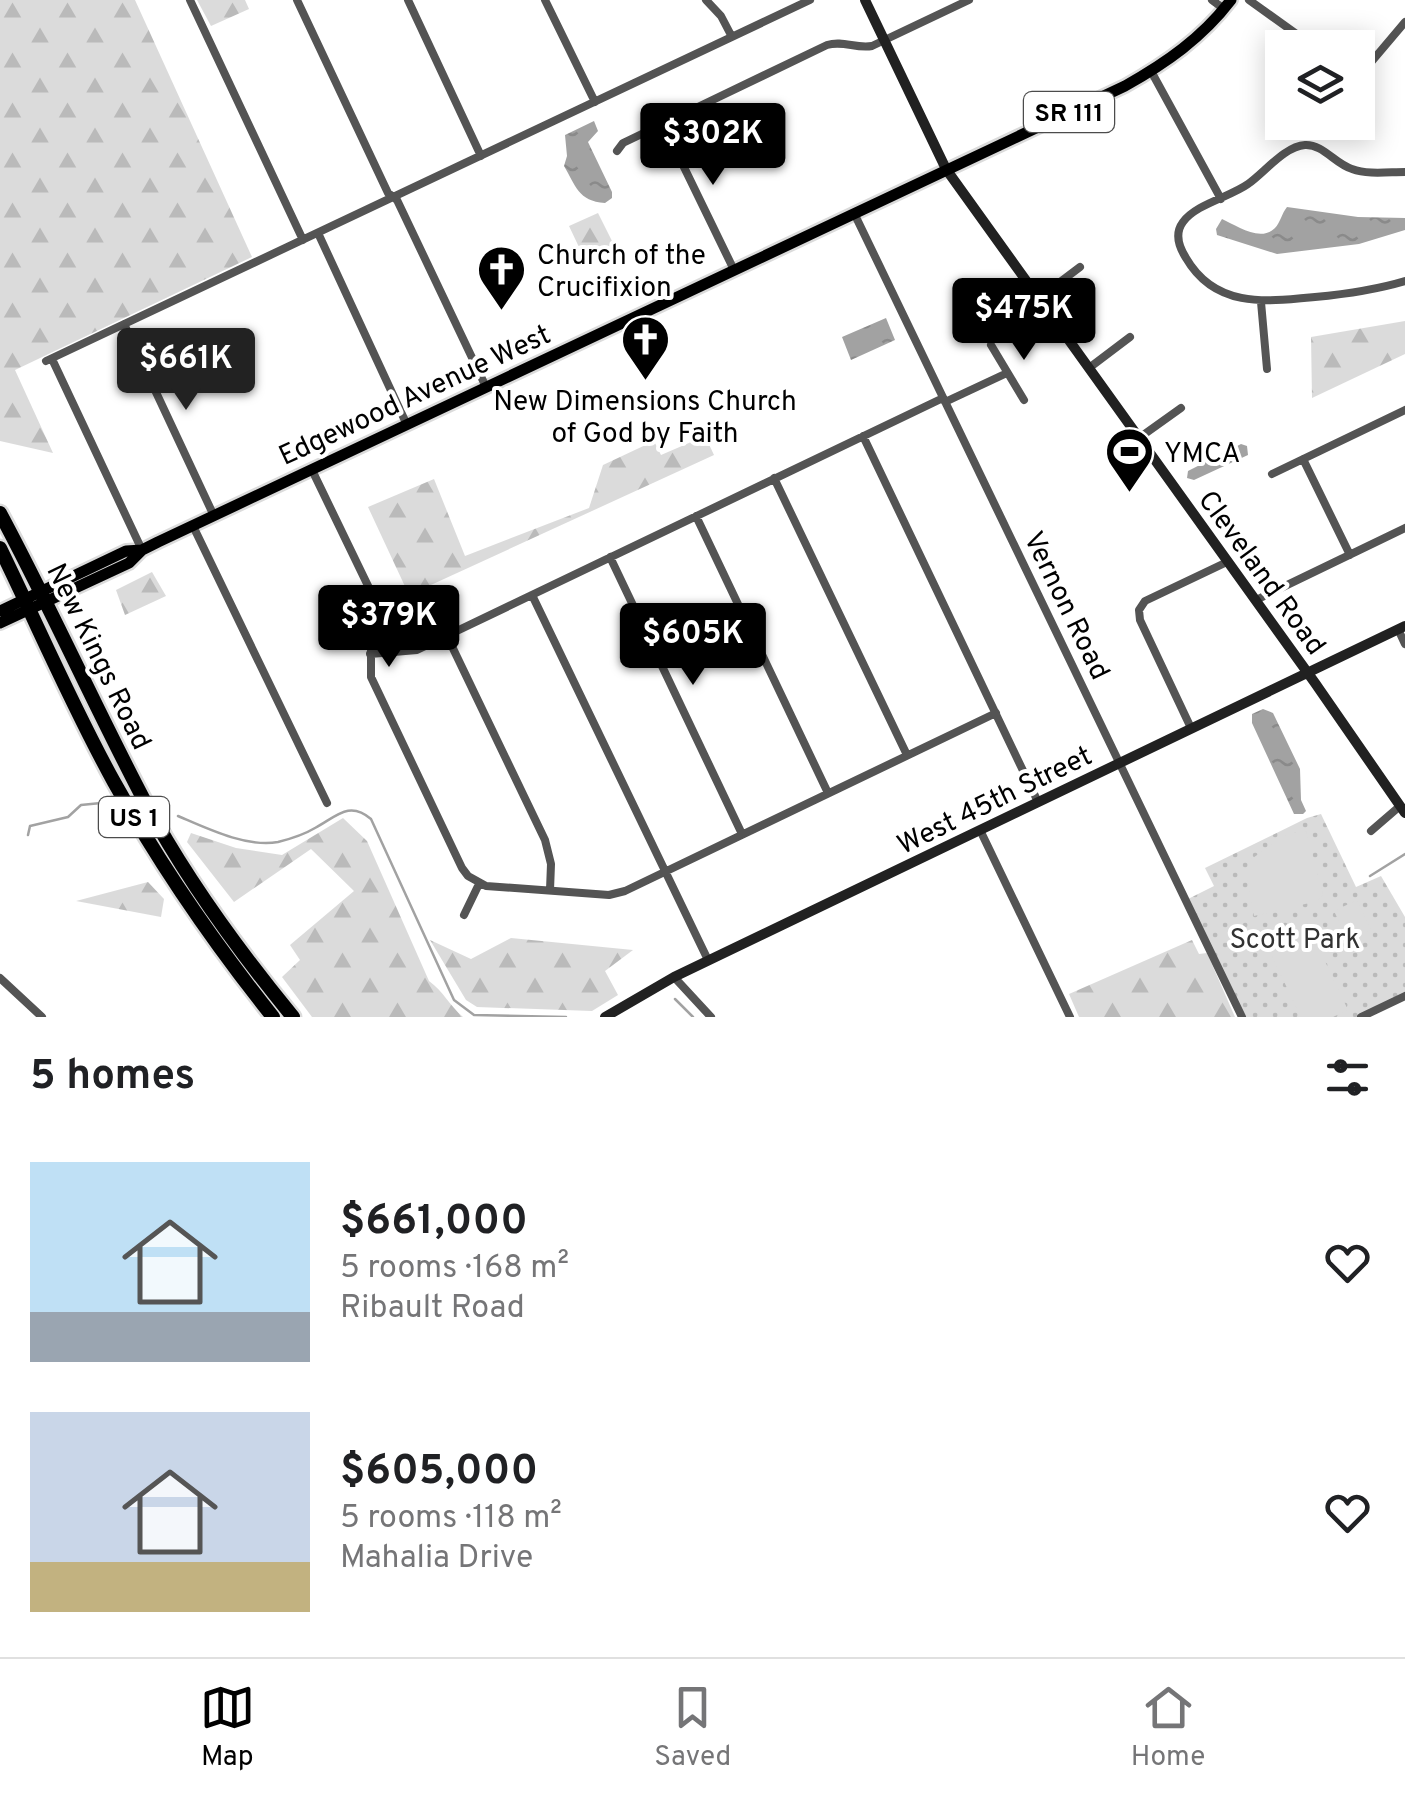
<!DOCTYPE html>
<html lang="en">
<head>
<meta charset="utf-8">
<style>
	body { margin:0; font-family:Overpass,sans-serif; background:#f2f2f2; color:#202124; height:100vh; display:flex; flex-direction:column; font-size:38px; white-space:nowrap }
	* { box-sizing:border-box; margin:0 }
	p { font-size:32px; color:#757577 }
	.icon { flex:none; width:55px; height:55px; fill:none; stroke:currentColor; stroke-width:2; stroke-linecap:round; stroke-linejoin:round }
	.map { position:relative; height:1017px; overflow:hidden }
	.side { display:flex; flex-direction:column; background:#fff; flex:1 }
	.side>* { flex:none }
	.fabs { position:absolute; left:1265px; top:30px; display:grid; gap:20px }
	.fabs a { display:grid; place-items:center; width:110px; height:110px; border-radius:0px; background:#fff; box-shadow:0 5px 25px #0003; font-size:50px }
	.price { position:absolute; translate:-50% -85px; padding:0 22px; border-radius:10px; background:#000; color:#fff; font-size:32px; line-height:65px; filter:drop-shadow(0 2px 5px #0008) }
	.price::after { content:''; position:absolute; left:50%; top:60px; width:30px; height:22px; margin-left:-15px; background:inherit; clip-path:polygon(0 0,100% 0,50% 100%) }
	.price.current { background:#222; color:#fff }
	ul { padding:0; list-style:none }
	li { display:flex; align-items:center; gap:30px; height:250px; padding:0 30px }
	li span { display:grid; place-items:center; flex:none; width:280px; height:200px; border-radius:0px; color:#555 }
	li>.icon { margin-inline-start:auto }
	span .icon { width:120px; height:120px; fill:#fffc; stroke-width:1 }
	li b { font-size:42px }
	h2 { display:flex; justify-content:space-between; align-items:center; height:120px; padding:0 30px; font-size:42px }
	.tab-bar { display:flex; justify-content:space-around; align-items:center; height:140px; border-top:2px solid #e0e0e0; background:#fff; font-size:28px; color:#757577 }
	.tab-bar a { display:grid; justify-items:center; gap:5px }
	.tab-bar .current { color:#000 }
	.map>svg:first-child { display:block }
</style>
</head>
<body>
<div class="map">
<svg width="1405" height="1017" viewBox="0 0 1405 1017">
	<defs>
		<pattern id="forest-firs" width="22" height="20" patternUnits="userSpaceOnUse" patternTransform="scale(2.5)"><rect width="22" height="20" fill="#dbdbdb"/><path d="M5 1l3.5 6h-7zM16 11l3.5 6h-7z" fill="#bababa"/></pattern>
		<pattern id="park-dots" width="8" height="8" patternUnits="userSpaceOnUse" patternTransform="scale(2.5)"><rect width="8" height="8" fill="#dbdbdb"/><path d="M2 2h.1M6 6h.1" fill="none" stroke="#bababa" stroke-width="1.8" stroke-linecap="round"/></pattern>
		<pattern id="water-ripples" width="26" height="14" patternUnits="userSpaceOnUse" patternTransform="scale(2.5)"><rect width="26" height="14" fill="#a2a2a2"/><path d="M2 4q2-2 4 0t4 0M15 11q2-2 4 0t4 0" fill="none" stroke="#8a8a8a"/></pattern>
	</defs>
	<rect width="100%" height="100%" fill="#fff"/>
	<!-- forest -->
	<path fill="url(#forest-firs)" d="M0,0h135l117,257 -237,113 38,83 -53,-12z
		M197,0h48l4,9 -38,17z
		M598,213l19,38 -30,13 -18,-38z
		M1405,321v33l-93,44 -1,-61z
		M705,436l9,19 -305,140 -41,-88 66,-28 31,77 124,-48 14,-43 51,-24 7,14z
		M152,572l14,24 -41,19 -9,-25z
		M343,818l24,23 62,140c15,11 20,24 34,36h-151l-30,-40 18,-17 -10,-15 64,-54 -43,-42 -77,53 -47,-60 4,-9 45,15 46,7z
		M148,882l16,17 -3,18 -85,-16z
		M511,938l122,12 -28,21 13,24 -26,16 -115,-4 -11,-7 -36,-60 41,19z
		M1192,940l7,14 8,-1 28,64h-156l-10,-23z"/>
	<!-- park -->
	<path fill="url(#park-dots)" d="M1321,814l35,73 25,-11 24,41v77l-49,23h-111l-57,-118 26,-13 -9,-18 102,-50z"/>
	<!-- pitch -->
	<path fill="#dbdbdb" d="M1306,831l17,63 -5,7 -64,15 -7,-38 3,-18 37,-26z
		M1357,900l14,30 -23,11 -14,-30z
		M1306,921l42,89 -15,7h-32l-37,-77z"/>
	<!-- water -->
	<path fill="url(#water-ripples)" d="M594,121l4,10 -10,11 24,50v6l-7,5c-27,-2 -29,-17 -41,-37l3,-10 -2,-21z
		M1287,207l71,10 47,1v12l-46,14 -82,10 -60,-19 -1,-6 6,-10c14,6 38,24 53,9 5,-5 7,-15 12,-21z
		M886,318l9,22 -44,20 -9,-23z
		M1241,444l6,2 1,9 -54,25 -7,-2 1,-7z
		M1263,709l10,4 27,56 1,31 5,11 -3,3h-9l-42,-91v-9z"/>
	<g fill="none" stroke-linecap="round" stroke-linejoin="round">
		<!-- stream -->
		<path stroke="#a2a2a2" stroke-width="2.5" d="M178,816c28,12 69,32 100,26 12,-3 27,-8 37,-14 21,-11 34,-28 56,-9l83,181 20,15 92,2
			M28,835l2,-9 38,-9 13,-12 30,-3
			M1370,876l35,-22
			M675,999l18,18"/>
		<defs>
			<path id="primary" d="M0,611l126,-60 16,-1
				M0,623l129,-60 13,-13 16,-8 967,-456c41,-23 77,-48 106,-86"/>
			<path id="highway" d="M0,513c51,95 95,194 145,289 41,77 93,148 148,215
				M0,548c38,78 72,158 114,234 46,83 100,161 159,235"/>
		</defs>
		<!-- primary casing -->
		<use href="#primary" stroke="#dbdbdb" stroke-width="16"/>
		<!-- highway casing -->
		<use href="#highway" stroke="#dbdbdb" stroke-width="19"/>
		<!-- street -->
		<path stroke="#545454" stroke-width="8" d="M190,0l113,240
			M297,0l91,193 9,7 89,187
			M408,0l73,156
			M545,0l50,102
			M706,0l15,16 11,21
			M1212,0l12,9
			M1249,0l67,48
			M1151,71l70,128
			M1358,71l9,-4 38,-45
			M663,124l71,146
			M617,151l6,-8 204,-98c16,-5 29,4 45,1l97,-46
			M1405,172c-17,0 -37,3 -53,-3 -17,-5 -29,-25 -47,-24 -20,1 -41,28 -57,39 -18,13 -52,20 -65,38 -9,12 -4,25 3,36 29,50 79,44 129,39 31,-3 60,-7 90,-16
			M854,213l388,804
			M318,233l89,192
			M1039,298l41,-31
			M1261,302l6,67
			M124,324l90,192
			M991,345l33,55
			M52,359l90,191
			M46,361l764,-361
			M1089,368l41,-31
			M945,402l62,-29
			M863,436l175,366
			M1139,438l42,-30
			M1303,459l47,96
			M312,470l59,122v85l91,191 6,8 18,10 123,9 16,-4 371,-178
			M1272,474l133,-64
			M774,478l133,277
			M696,516l132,277
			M193,526l134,277
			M610,557l132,277
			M532,595l176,365
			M1256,600l149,-72
			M1398,629l7,15
			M447,636l98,204 6,24 -1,26
			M370,654l47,-4 526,-252
			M1191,728l-51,-108 -1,-10 6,-9 82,-39
			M980,830l90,187
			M1371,831l29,-25
			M464,915l15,-31
			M674,977l37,40
			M0,978l42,39
			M1361,1017l44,-21"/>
		<!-- secondary -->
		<path stroke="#212121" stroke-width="10" d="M865,0l81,169 369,514 90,130
			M605,1017l69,-40 731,-351"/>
		<!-- primary -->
		<use href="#primary" stroke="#000" stroke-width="11"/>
		<!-- highway -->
		<use href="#highway" stroke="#000" stroke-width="14"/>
	</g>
	<!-- icons -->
	<defs>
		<symbol id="church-pin" viewBox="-11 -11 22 30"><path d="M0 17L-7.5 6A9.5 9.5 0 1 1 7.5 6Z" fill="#000" stroke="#fff"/><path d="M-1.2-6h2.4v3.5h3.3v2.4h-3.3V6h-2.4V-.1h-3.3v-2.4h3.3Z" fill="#fff"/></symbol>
		<symbol id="stadium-pin" viewBox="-11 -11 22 30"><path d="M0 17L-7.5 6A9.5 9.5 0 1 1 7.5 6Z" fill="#000" stroke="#fff"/><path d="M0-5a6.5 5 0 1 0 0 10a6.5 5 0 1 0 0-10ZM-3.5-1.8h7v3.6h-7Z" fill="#fff"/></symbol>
	</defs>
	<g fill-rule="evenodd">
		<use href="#church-pin" x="474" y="242" width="55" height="75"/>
		<use href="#church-pin" x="618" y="312" width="55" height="75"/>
		<use href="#stadium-pin" x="1102" y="424" width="55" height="75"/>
	</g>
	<g text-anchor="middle" stroke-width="8" stroke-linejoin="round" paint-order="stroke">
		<!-- shield labels -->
		<g fill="#fff" stroke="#4c4c4c" stroke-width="2.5">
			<rect x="1024" y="92" width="90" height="40" rx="8"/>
			<rect x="99" y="797" width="70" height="40" rx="8"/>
		</g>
		<g font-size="25" font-weight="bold" fill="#000">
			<text x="1069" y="121">SR 111</text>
			<text x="134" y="826">US 1</text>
		</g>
		<!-- poi labels -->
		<g font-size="28" fill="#000" stroke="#fff" text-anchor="start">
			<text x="537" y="264">Church of the<tspan x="537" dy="32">Crucifixion</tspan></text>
			<text x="645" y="410" text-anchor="middle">New Dimensions Church<tspan x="645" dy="32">of God by Faith</tspan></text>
			<text x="1164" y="462">YMCA</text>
		</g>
		<!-- street labels -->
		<g font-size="28" fill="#000" stroke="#fff">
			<text transform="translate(414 394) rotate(-25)" y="10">Edgewood Avenue West</text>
			<text transform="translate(1263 572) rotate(54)" y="10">Cleveland Road</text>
			<text transform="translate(1068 605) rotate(64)" y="10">Vernon Road</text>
			<text transform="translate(100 656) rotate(64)" y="10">New Kings Road</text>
			<text transform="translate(994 799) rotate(-26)" y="10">West 45th Street</text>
		</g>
		<!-- park labels -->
		<g font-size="28" fill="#323232" stroke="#fff">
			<text x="1295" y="948">Scott Park</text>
		</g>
	</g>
</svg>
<div class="fabs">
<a><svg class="icon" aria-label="layers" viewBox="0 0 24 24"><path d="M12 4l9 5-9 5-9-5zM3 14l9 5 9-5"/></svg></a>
</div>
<b class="price" style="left:713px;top:188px">$302K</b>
<b class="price" style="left:1024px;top:363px">$475K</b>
<b class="price current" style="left:186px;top:413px">$661K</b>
<b class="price" style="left:389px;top:670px">$379K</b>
<b class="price" style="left:693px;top:688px">$605K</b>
</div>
<section class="side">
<h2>5 homes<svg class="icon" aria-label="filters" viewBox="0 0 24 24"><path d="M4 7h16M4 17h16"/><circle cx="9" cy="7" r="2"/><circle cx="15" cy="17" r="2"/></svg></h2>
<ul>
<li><span style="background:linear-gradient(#bfe0f5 75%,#9aa5b1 0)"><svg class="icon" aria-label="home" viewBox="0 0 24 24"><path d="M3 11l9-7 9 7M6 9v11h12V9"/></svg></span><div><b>$661,000</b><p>5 rooms · 168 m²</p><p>Ribault Road</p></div><svg class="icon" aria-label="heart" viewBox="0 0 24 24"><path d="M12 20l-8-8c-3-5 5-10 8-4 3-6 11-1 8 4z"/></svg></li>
<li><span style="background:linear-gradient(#c9d6e8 75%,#c2b280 0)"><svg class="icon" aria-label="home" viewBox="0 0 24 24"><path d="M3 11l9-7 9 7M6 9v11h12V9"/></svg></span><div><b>$605,000</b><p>5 rooms · 118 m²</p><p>Mahalia Drive</p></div><svg class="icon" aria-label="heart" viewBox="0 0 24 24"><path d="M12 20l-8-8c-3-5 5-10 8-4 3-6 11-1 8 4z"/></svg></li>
</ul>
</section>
<nav class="tab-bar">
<a class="current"><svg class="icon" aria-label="map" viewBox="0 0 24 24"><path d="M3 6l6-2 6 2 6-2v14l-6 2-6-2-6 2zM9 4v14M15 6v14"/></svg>Map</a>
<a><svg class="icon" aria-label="saved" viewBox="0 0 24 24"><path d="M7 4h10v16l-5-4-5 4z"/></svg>Saved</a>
<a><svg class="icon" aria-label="home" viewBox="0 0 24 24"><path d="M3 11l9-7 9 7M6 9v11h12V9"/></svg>Home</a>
</nav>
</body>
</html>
